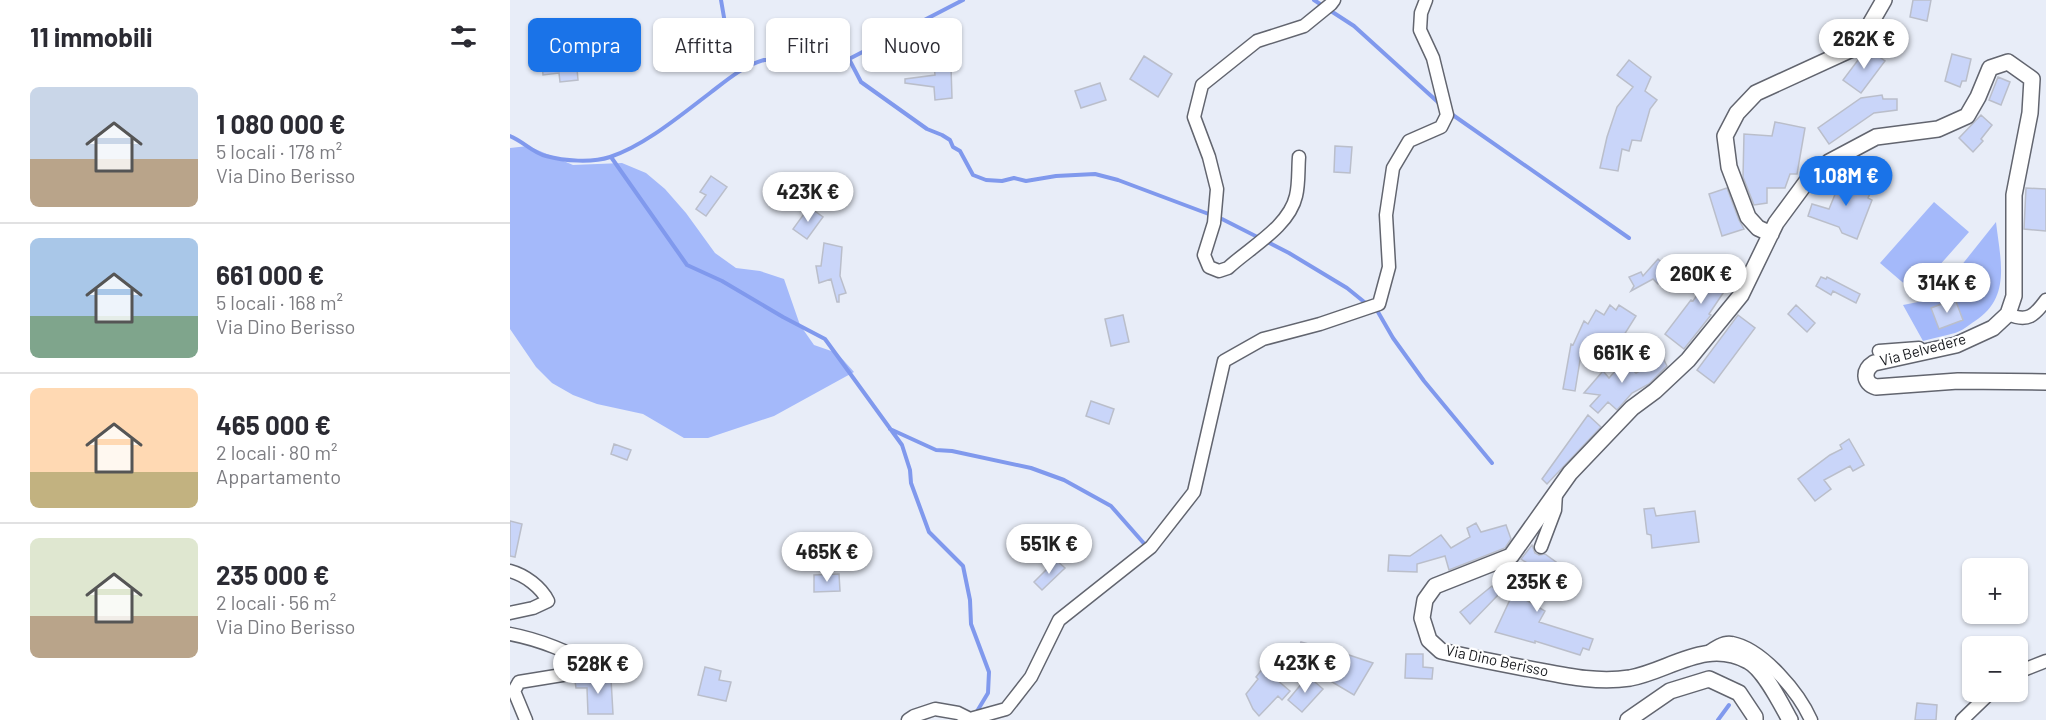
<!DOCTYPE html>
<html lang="it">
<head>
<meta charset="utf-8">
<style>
	body { margin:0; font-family:Barlow,sans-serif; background:#f7f7f7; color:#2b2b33; height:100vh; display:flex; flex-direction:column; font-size:22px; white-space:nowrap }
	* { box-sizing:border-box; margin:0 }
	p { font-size:20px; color:#7c7c81 }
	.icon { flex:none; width:33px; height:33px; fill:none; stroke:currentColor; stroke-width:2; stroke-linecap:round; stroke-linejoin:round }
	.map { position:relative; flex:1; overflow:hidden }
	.side { display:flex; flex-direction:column; background:#fff; width:510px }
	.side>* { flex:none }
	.banner { position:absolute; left:18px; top:18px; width:570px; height:54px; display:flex; gap:12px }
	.controls { position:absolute; left:1452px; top:558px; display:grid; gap:12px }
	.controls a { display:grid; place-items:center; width:66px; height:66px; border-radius:9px; background:#fff; box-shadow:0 2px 4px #0004; font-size:30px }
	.price { position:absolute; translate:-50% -51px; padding:0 14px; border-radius:21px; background:#fff; color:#222; font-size:20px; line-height:39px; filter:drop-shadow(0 2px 3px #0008) }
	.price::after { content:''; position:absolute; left:50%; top:36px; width:18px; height:14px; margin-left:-9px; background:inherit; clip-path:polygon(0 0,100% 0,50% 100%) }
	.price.active { background:#1a73e8; color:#fff }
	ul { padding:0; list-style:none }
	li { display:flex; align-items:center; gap:18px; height:150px; padding:0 30px }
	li+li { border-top:2px solid #e1e1e2 }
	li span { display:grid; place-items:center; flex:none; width:168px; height:120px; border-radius:9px; color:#555 }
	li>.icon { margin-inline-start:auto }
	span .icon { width:72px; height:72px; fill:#fffc; stroke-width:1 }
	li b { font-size:26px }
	h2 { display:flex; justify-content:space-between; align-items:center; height:72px; padding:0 30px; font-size:26px }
	.chip { padding:0 21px; border-radius:9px; background:#fff; box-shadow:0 2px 4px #0004; font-size:21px; line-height:54px }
	.chip.active { background:#1a73e8; color:#fff }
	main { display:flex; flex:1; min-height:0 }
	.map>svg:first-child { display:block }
</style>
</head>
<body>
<main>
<section class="side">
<h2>11 immobili<svg class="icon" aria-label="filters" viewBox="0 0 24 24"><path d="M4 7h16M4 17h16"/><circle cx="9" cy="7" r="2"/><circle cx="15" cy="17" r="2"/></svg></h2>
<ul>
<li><span style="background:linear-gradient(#c9d6e8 60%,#b9a48a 0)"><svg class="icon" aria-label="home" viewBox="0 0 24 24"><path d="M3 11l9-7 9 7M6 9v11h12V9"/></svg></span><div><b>1 080 000 €</b><p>5 locali · 178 m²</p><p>Via Dino Berisso</p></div></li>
<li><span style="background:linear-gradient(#a9c7e8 65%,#7fa58c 0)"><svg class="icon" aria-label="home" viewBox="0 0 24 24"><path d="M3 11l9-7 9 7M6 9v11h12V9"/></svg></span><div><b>661 000 €</b><p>5 locali · 168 m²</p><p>Via Dino Berisso</p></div></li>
<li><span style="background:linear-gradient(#ffd9b3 70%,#c2b280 0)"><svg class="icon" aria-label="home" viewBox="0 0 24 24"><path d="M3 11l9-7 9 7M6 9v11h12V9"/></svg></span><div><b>465 000 €</b><p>2 locali · 80 m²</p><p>Appartamento</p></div></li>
<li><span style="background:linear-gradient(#dfe7d0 65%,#b9a48a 0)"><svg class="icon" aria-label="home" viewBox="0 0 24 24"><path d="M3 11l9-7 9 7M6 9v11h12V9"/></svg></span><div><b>235 000 €</b><p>2 locali · 56 m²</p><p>Via Dino Berisso</p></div></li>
</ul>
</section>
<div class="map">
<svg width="1536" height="720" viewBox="0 0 1536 720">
	<rect width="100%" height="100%" fill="#e8edf8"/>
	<!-- green -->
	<path fill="#a4b9fa" d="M18,146l45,19 49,-2 24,10 19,16 21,24 29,40 21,15 24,3 24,8 16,46 14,20 23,8 17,19 -80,44 -66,22h-24l-41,-24 -46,-10 -24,-9 -21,-12 -16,-16 -26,-38v-181z
		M1424,202l35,30 -54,61 -35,-30z
		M1486,222c4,37 16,75 -21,99 -6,4 -13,10 -20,12 -10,3 -22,5 -32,8l-20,-36 25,-5 21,-19z"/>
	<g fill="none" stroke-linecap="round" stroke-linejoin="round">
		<!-- stream -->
		<path stroke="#8099ed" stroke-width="4" d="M211,0l5,29 17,40
			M804,0l40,26 86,78
			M339,59l12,23 66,47 15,6 8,5 3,7 7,4 13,24 13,5 16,1 12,-3 12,3 30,-5 39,-2 23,6 104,39 67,34 58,35 21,17
			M940,113l179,125
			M0,136c13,5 23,17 36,20 18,5 46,7 64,1 34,-11 71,-42 100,-64 17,-13 33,-27 54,-33l85,-1 114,-59
			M101,157l76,108 35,16 61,36 42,22 77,106 8,25 1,13 18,49 34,34 7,34 1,24 18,48 -1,21 -12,20
			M864,309l4,3 15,26 31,43 68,82
			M380,429l46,21 16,1 79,17 33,12 47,26 37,42
			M1208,720l11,-15"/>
	</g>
	<!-- building -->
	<path fill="#c9d5f9" stroke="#babeca" stroke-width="1.5" d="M1403,0h18l-4,21 -17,-4z
		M1357,48l18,13 -24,32 -18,-13z
		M1442,54l19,5 -5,22h-4l-2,6 -15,-6z
		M634,56l28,18 -14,23 -28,-18z
		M66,57l2,23 -18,2 -1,-9 -16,2 -1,-14z
		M1119,60l22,17 -6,14 12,9 -7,9 -9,32 -9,-1 -3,11 -7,-2 -4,22 -18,-3 7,-31 10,-30 16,-20 -16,-12z
		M424,65l17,2 1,31 -17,2 -1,-13 -29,-4v-4l30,-4z
		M1488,77l12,5 -9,23 -12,-5z
		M590,83l6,17 -25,8 -6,-17z
		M1372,95l1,4h14v11l-23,3 -45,31 -11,-16 43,-30z
		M1471,115l11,10 -11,14 2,2 -10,11 -14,-14z
		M1265,122l30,6 -8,46h-7l-5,14h-18v15l-13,2 -11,-28 1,-43 28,2z
		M825,146l17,1 -2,26 -16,-1z
		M1333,175l30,12 -5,11 4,2 -15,39 -15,-6 -3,-6 -31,-11 4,-12 17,5z
		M201,176l16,11 -21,29 -10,-7 10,-14 -6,-3z
		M1217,188l12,32 5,9 -22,7 -13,-42z
		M1516,188l20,1v42l-22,-2z
		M299,207l14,10 -16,22 -14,-10z
		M314,243l18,4 -2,29 6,17 -7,2v7h-2l-6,-23 -12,4 -3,-17h5z
		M1148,259l12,11 -12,14 -5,-5 -22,12 3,-5 -5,-9 12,-5 2,4z
		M1205,260l21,14 -27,40 2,1 -27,34 -19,-15 26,-34 2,1 15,-22 -4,-3z
		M1311,277l5,2 1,-2 33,17 -4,9 -23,-12 -2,4 -15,-9z
		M1445,299l8,21 -24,9 -8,-21z
		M1100,305l6,5 3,-5 17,11 -17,27h-15l-4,7 -17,-8 -8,49 -12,-2 8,-45 2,1 11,-24 4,3 8,-14 8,5z
		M1286,305l19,18 -8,9 -19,-18z
		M613,315l6,27 -18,4 -6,-27z
		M1228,315l17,13 -41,55 -17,-13z
		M1153,358l4,8 -18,18 -17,9 -15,17 -9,-8 -10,11 -8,-7 10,-11 -16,-2 19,-22 6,7 14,-16 13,11z
		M581,401l23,8 -5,15 -23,-8z
		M1078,415l13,12 -54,57 -5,-5z
		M1339,439l15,26 -11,6 -3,-5 -26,14 7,9 -16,12 -17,-22 32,-24 12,-6 -2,-4z
		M104,444l17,6 -4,10 -16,-6z
		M1144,508l2,8 39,-5 4,31 -47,6 -1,-13 -4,-1 -3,-25z
		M0,521l12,3 -7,33 -5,-1z
		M966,523l5,9 25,-7 5,14 -6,9 -56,22 -4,-14 -28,8v8l-29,-1 1,-16 21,1 31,-21 10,13 19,-11 -3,-9z
		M1022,545l3,8 4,2 6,-1 11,8 -10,14 -4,-3 -16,20 4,2 -4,5 19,11 -6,11 54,17 -4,11 -6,-2 -3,7 -45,-14v2l-40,-11 19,-41 19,-24 -12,-8z
		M546,560l9,8 -23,22 -8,-8z
		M329,574l1,17 -26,1v-17z
		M982,586l7,8 -29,30 -10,-12z
		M791,642l45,12 27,9 -19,32 -27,-16 9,-15 -38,-13z
		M896,654h17v13l10,1 -1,11 -27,-1z
		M195,667l16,4 -2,9 12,2 -5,19 -28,-6z
		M753,668l27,23 -8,9 -4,-4 -19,20 -6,-7 -7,-15 12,-15 -2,-2z
		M798,676l15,13 -21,23 -14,-12z
		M87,678l14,1 2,35h-25l-1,-26h-11l-1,-7z
		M1407,703l20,2 -1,15h-21z"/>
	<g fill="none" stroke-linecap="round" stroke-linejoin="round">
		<defs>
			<path id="minor" d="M789,157c-1,13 0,27 -3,39 -7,31 -47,52 -68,72l-9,3 -10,-4 -5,-12 10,-32 3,-34 -8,-32 -15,-40 8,-32 55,-44 47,-15 27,-22 3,-4
				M1498,314c20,9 27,1 38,-14
				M1369,351l40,-3
				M1031,547l14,-37 1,-17
				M0,571c15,4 31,16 38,30l-15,7 -23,5
				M0,634c32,6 58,18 87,33l-4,3 -74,12 -5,9 12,29
				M1197,653c7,-5 17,-12 25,-10 31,6 67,50 79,77
				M1508,672l28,-11
				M398,720l6,-4 21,-7 23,4 12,6 36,-10 25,-32 28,-57 92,-73 43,-55 30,-131 39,-22 57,-15 59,-20 10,-37 -3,-52 7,-47 16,-27 32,-14 6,-12 -14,-57 -13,-28 1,-17 5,-13
				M1452,720l29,-28"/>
			<path id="tertiary" d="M1261,234l-13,-6 -10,-11 -19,-50 -4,-31 12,-23 19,-20 96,-44 13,-16 19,-33
				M1118,720l42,-29 39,-12 30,14 16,24v3
				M1280,720c-9,-16 -26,-51 -42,-59 -42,-23 -79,10 -118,17 -33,5 -64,-2 -95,-8 -32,-6 -63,-12 -94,-19l-12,-11 -7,-22 3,-18 10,-14 76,-30 59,-83 62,-65 23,-17 33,-31 53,-65 35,-72 31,-42 22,-19 47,-25 62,-8 29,-13 11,-19 12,-29 18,-6 24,17 -2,34 -16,82v101l-6,18 -15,14 -37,17 -82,18c-11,7 -11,20 2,24l82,-6 88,1"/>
		</defs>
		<!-- minor casing -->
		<use href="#minor" stroke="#62656f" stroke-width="15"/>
		<!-- tertiary casing -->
		<use href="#tertiary" stroke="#62656f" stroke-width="18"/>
		<!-- minor -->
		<use href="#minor" stroke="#fff" stroke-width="12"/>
		<!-- tertiary -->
		<use href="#tertiary" stroke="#fff" stroke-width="15"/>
	</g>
	<g text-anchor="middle" stroke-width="4.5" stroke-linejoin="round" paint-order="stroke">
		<!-- street labels -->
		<g font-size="15" fill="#15171b" stroke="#fff">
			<text transform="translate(1413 350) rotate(-15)" y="5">Via Belvedere</text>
			<text transform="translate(987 661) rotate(12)" y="5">Via Dino Berisso</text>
		</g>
	</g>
</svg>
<div class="controls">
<a>+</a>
<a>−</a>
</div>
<b class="price" style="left:1354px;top:70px">262K €</b>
<b class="price active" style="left:1336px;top:207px">1.08M €</b>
<b class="price" style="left:298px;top:223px">423K €</b>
<b class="price" style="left:1191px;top:305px">260K €</b>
<b class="price" style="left:1437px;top:314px">314K €</b>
<b class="price" style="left:1112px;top:384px">661K €</b>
<b class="price" style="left:539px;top:575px">551K €</b>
<b class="price" style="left:317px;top:583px">465K €</b>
<b class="price" style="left:1027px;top:613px">235K €</b>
<b class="price" style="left:795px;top:694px">423K €</b>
<b class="price" style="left:88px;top:695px">528K €</b>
<div class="banner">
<a class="chip active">Compra</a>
<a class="chip">Affitta</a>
<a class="chip">Filtri</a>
<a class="chip">Nuovo</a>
</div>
</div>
</main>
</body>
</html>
